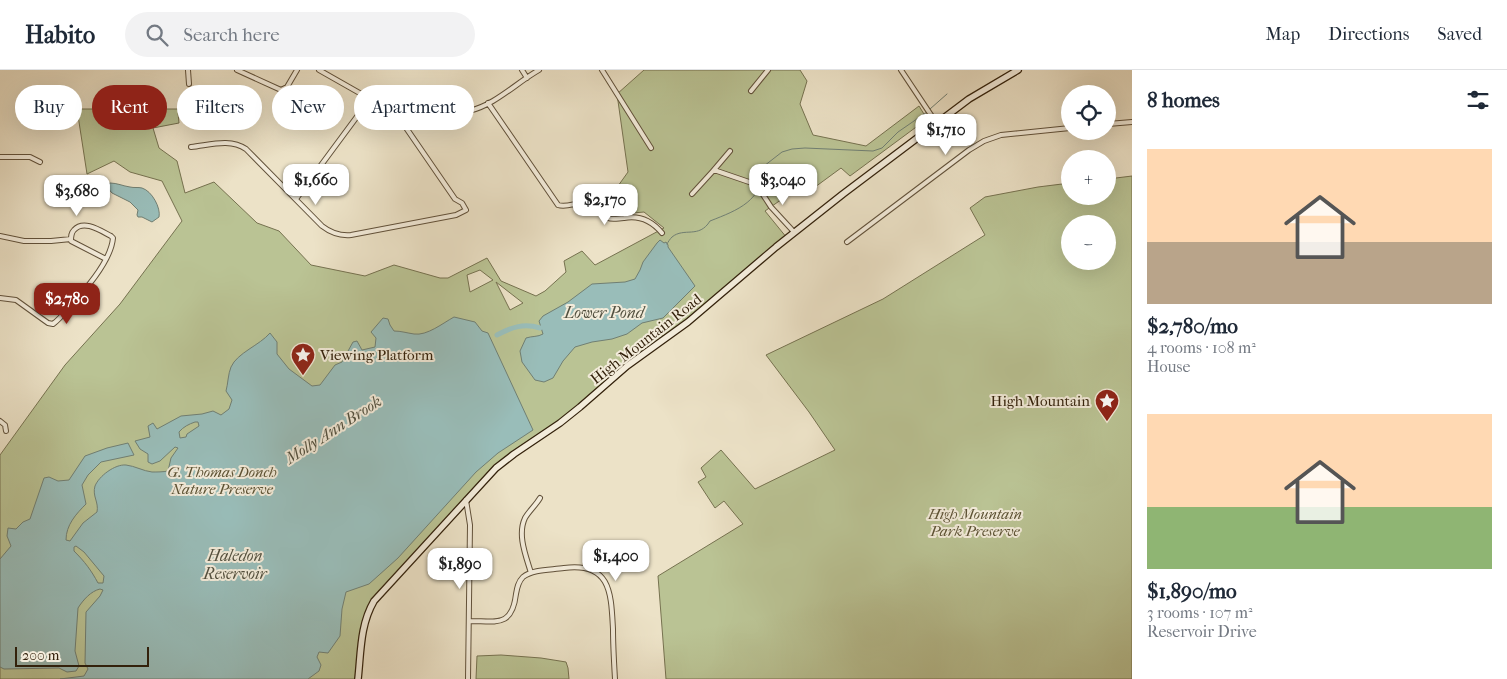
<!DOCTYPE html>
<html lang="en">
<head>
<meta charset="utf-8">
<style>
	body { margin:0; font-family:"IM FELL French Canon",serif; background:#f2f2f3; color:#1f2937; height:100vh; display:flex; flex-direction:column; font-size:19px; white-space:nowrap }
	* { box-sizing:border-box; margin:0 }
	p { font-size:16px; color:#747a83 }
	.icon { flex:none; width:28px; height:28px; fill:none; stroke:currentColor; stroke-width:2; stroke-linecap:round; stroke-linejoin:round }
	.map { position:relative; flex:1; overflow:hidden }
	.details { display:flex; flex-direction:column; background:#fff; width:375px }
	.details>* { flex:none }
	.banner { position:absolute; left:15px; top:15px; width:475px; height:45px; display:flex; gap:10px }
	.tools { position:absolute; left:1061px; top:15px; display:grid; gap:10px }
	.tools a { display:grid; place-items:center; width:55px; height:55px; border-radius:50%; background:#fff; box-shadow:0 5px 20px #0002; font-size:25px }
	.scale { position:absolute; left:15px; bottom:12px; width:134px; box-sizing:border-box; padding-left:5px; border:2px solid #33210b; border-top:0; font-size:14px; line-height:18px; white-space:nowrap; color:#33210b; -webkit-text-stroke:4px #f3ecdb; paint-order:stroke }
	.price { position:absolute; translate:-50% -42px; padding:0 11px; border-radius:10px; background:#fff; color:#222; font-size:16px; line-height:32px; filter:drop-shadow(0 1px 2px #0008) }
	.price::after { content:''; position:absolute; left:50%; top:30px; width:15px; height:11px; margin-left:-8px; background:inherit; clip-path:polygon(0 0,100% 0,50% 100%) }
	.price.selected { background:#8f2418; color:#fff }
	ul { padding:0; list-style:none }
	li { display:grid; align-content:center; gap:10px; height:265px; padding:0 15px }
	li span { display:grid; place-items:center; height:155px; border-radius:0px; color:#555 }
	li>.icon { margin-inline-start:auto }
	span .icon { width:90px; height:90px; fill:#fffc; stroke-width:1 }
	li b { font-size:21px }
	h2 { display:flex; justify-content:space-between; align-items:center; height:60px; padding:0 15px; font-size:21px }
	.chip { padding:0 18px; border-radius:22px; background:#fff; box-shadow:0 5px 20px #0002; font-size:18px; line-height:45px }
	.chip.selected { background:#8f2418; color:#fff }
	header { display:flex; align-items:center; gap:30px; box-sizing:border-box; height:70px; padding:0 25px; background:#fff; border-bottom:1px solid #e0e1e3 }
	header strong { font-size:24px }
	nav { display:flex; gap:28px; margin-inline-start:auto; font-size:18px }
	.search { width:350px; height:45px; background:#f2f2f3; display:flex; align-items:center; gap:12px; box-sizing:border-box; padding:0 18px; border-radius:28px; color:#747a83; font-size:19px }
	main { display:flex; flex:1; min-height:0 }
	.map>svg:first-child { display:block }
</style>
</head>
<body>
<header>
<strong>Habito</strong>
<div class="search"><svg class="icon" aria-label="search" viewBox="0 0 24 24"><circle cx="10" cy="10" r="6"/><path d="M15 15l6 6"/></svg>Search here</div>
<nav><a>Map</a><a>Directions</a><a>Saved</a></nav>
</header>
<main>
<div class="map">
<svg width="1132" height="609" viewBox="0 0 1132 609">
	<rect width="100%" height="100%" fill="#ece2c7"/>
	<filter id="stains"><feTurbulence type="fractalNoise" baseFrequency=".004" numOctaves="4"/><feColorMatrix values="0 0 0 0 .2 0 0 0 0 .09 0 0 0 0 .02 0 0 0 .5 -.17"/></filter>
	<radialGradient id="worn" r=".72"><stop offset=".6" stop-color="#630" stop-opacity="0"/><stop offset="1" stop-color="#630" stop-opacity=".3"/></radialGradient>
	<!-- green -->
	<path fill="#bac394" stroke="#767250" fill-rule="evenodd" d="M644,0h156l7,11 -7,23 13,31 53,11 53,-40 8,13 -77,57 -9,-8 -30,22 -6,-7 -40,28 22,27 -113,94 -93,74 -77,55 -125,133 -13,23 -8,62h-358v-224l65,-90 55,-61 62,-83 -20,-40 -32,-9 -16,-11 -27,13 -10,-65h104l-3,4 1,10 -26,5 6,20 18,13 8,32 29,-11 43,41 22,8 32,34 54,11 29,-11 46,13h8l39,-20 14,23 35,15 9,-5 21,-19 -2,-11 18,-10 13,14 69,-37 -20,-16 -33,3 -8,-8 25,-35 -11,-78zM480,200l13,10 -23,12 -3,-17zM496,212l27,21 -13,7z
		M1132,106v503h-466l-8,-103 85,-52 -19,-23 -9,7 -17,-26 8,-5 -5,-9 20,-18 34,39 80,-39 -26,-38 -43,-57 117,-56 102,-64 -15,-27 15,-11 53,-10 32,-4v13h38v-17zM1070,154h38v37h-38z
		M501,585l40,3 25,4 2,6 1,11h-93l1,-23z"/>
	<!-- water -->
	<path fill="#99bdb9" stroke="#707f73" fill-rule="evenodd" d="M110,113c7,0 13,3 20,4 4,1 8,0 12,1 10,3 19,20 17,29l-7,5 -10,-5h-4l-1,-2 1,-5 -8,-8 -18,-9 -6,-7z
		M660,170l4,3 2,-1 2,3v2l27,39 -32,32 -21,5 -15,11 -15,5 -20,3 -17,5 -12,14 -10,17 -9,4 -9,-2 -13,-18 -2,-11 6,-13c6,-2 12,-1 17,-4l-4,-13 4,-5 25,-14 24,-18 33,-2 10,-3 5,-9 3,-8 14,-19z
		M454,247l21,5 7,9 6,2 45,97 -35,23 -22,19 -78,86 -29,26 -23,8 -4,17 -2,27 -12,17 -9,-1 -2,5 4,8 -2,6 -11,8h-248l24,-3 4,-7 -3,-6 1,-51 14,-16 3,-6 -3,-1c-9,2 -17,11 -22,19l-3,43 4,15 -3,5 -9,1 -8,-4 -55,1 -4,-2v-108l11,-13 -4,-10 1,-8 8,1 7,-7 7,-3 14,-41 5,-1 9,4 11,-1 16,-24 22,-8 21,-5 6,12 -33,7 -13,13 -6,10 4,19c-10,10 -20,21 -20,36l4,1 13,-18 14,-11c2,-10 -5,-16 -2,-26 4,-10 20,-22 31,-21 9,1 17,6 26,7 5,0 11,0 16,-1l3,-13 7,-10 -3,-1 -15,14 -8,3 -4,-2v-8l-8,-5 -5,-8 15,-4 -2,-11 5,-3 4,6 24,-13 21,-2 11,-3 8,4 8,-6 3,-9 -6,-9c2,-7 2,-17 5,-24 6,-14 29,-22 39,-34l7,9v12l12,15 23,17 8,-1 15,-20 7,-3 11,-20 4,-1 5,9 13,-3 1,-9 -5,-6 12,-14 5,1 2,6 4,6c7,0 13,2 20,3 13,2 29,-11 40,-17zM195,352h3l1,4 -12,8 -1,3 -6,1 -1,-6c4,-5 10,-8 16,-10zM76,476l8,6 20,24 -1,7h-5c-7,-13 -13,-21 -24,-32v-4z"/>
	<g fill="none" stroke-linecap="round" stroke-linejoin="round">
		<!-- stream -->
		<path stroke="#707f73" stroke-width="1" d="M930,39l17,-15
			M667,174c1,-2 3,-5 5,-7 12,-10 27,2 38,-16 28,-11 53,-20 54,-55l18,-14 10,-3 13,-1 68,3 9,-3 16,-16 29,-20"/>
		<!-- canal -->
		<path stroke="#99bdb9" stroke-width="5" d="M497,265c15,-8 27,-12 43,-7"/>
		<defs>
			<path id="street" d="M188,0l1,14
				M237,0l44,20 6,-3 10,-17
				M522,0l5,8
				M602,0l49,78
				M901,0l36,54
				M751,21l17,-21
				M488,33l70,102c9,3 18,-3 28,-2 12,2 13,11 22,15 5,2 11,0 16,0 16,-3 28,3 38,15
				M400,49c20,-12 47,-2 69,-8 26,-6 47,-28 70,-41
				M1108,54l24,-2
				M191,77c19,-2 39,-9 55,2l76,77c9,7 18,10 29,9l105,-20 10,-5 -4,-7 -7,-4 -55,-80 -14,-11 -67,-38
				M0,87h30l10,5
				M713,101l17,-20
				M692,124l21,-23h4l35,12 8,7 11,17 23,25
				M296,129l74,-100
				M0,166l24,5h27l20,-2
				M847,172l122,-92 15,-9 17,-6 69,-7
				M0,228l16,2 32,23 5,1c7,-5 13,-13 19,-20 15,-16 39,-43 41,-66l-2,-2c-10,-5 -27,-17 -37,-6 -3,3 -3,6 -3,11l35,18
				M0,351l5,4 1,6
				M466,430l4,25 -2,154
				M531,503c-5,-17 -14,-38 -6,-55 4,-7 11,-13 15,-20
				M469,551c27,0 43,7 47,-27 1,-6 2,-12 7,-17 10,-8 28,-7 41,-9 47,-6 47,25 49,61 0,17 1,33 2,50"/>
			<path id="secondary" d="M358,609c3,-27 2,-54 16,-78l122,-133 18,-14 46,-31 20,-16 47,-41 61,-44 88,-75 67,-53 126,-95 49,-29"/>
		</defs>
		<!-- street casing -->
		<use href="#street" stroke="#61513a" stroke-width="6"/>
		<!-- secondary casing -->
		<use href="#secondary" stroke="#33210b" stroke-width="8"/>
		<!-- street -->
		<use href="#street" stroke="#f3ecdb" stroke-width="4"/>
		<!-- secondary -->
		<use href="#secondary" stroke="#f3ecdb" stroke-width="5.5"/>
	</g>
	<!-- icons -->
	<defs>
		<symbol id="sight-pin" viewBox="-11 -11 22 30"><path d="M0 17L-7.5 6A9.5 9.5 0 1 1 7.5 6Z" fill="#8f2418" stroke="#f3ecdb"/><path d="M0-6L1.8-2.2L6-1.7L2.9 1.2L3.7 5.4L0 3.3L-3.7 5.4L-2.9 1.2L-6-1.7L-1.8-2.2Z" fill="#fff"/></symbol>
	</defs>
	<g fill-rule="evenodd">
		<use href="#sight-pin" x="289" y="271" width="28" height="38"/>
		<use href="#sight-pin" x="1093" y="317" width="28" height="38"/>
	</g>
	<g text-anchor="middle" stroke-width="4" stroke-linejoin="round" paint-order="stroke">
		<!-- street labels -->
		<g font-size="15" fill="#33210b" stroke="#f3ecdb">
			<text transform="translate(646 269) rotate(-38)" y="5">High Mountain Road</text>
		</g>
		<!-- poi labels -->
		<g font-size="15" fill="#33210b" stroke="#f3ecdb" text-anchor="start">
			<text x="320" y="290">Viewing Platform</text>
			<text x="1090" y="336" text-anchor="end">High Mountain</text>
		</g>
		<!-- park labels -->
		<g font-size="15" font-style="italic" fill="#5c5234" stroke="#f3ecdb">
			<text x="222" y="407">G. Thomas Donch<tspan x="222" dy="17">Nature Preserve</tspan></text>
			<text x="975" y="449">High Mountain<tspan x="975" dy="17">Park Preserve</tspan></text>
		</g>
		<!-- water labels -->
		<g font-size="16" font-style="italic" fill="#52503f" stroke="#f3ecdb">
			<text x="604" y="248">Lower Pond</text>
			<text transform="translate(333 359) rotate(-33)" y="6">Molly Ann Brook</text>
			<text x="235" y="491">Haledon<tspan x="235" dy="18">Reservoir</tspan></text>
		</g>
	</g>
	<rect width="100%" height="100%" filter="url(#stains)"/>
	<rect width="100%" height="100%" fill="url(#worn)"/>
</svg>
<div class="tools">
<a><svg class="icon" aria-label="locate" viewBox="0 0 24 24"><circle cx="12" cy="12" r="6"/><path d="M12 2v4M12 18v4M2 12h4M18 12h4"/></svg></a>
<a>+</a>
<a>−</a>
</div>
<div class="scale">200 m</div>
<b class="price" style="left:946px;top:86px">$1,710</b>
<b class="price" style="left:316px;top:136px">$1,660</b>
<b class="price" style="left:783px;top:136px">$3,040</b>
<b class="price" style="left:77px;top:147px">$3,680</b>
<b class="price" style="left:605px;top:156px">$2,170</b>
<b class="price selected" style="left:67px;top:255px">$2,780</b>
<b class="price" style="left:616px;top:512px">$1,400</b>
<b class="price" style="left:460px;top:520px">$1,890</b>
<div class="banner">
<a class="chip">Buy</a>
<a class="chip selected">Rent</a>
<a class="chip">Filters</a>
<a class="chip">New</a>
<a class="chip">Apartment</a>
</div>
</div>
<section class="details">
<h2>8 homes<svg class="icon" aria-label="filters" viewBox="0 0 24 24"><path d="M4 7h16M4 17h16"/><circle cx="9" cy="7" r="2"/><circle cx="15" cy="17" r="2"/></svg></h2>
<ul>
<li><span style="background:linear-gradient(#ffd9b3 60%,#b9a48a 0)"><svg class="icon" aria-label="home" viewBox="0 0 24 24"><path d="M3 11l9-7 9 7M6 9v11h12V9"/></svg></span><div><b>$2,780/mo</b><p>4 rooms · 108 m²</p><p>House</p></div></li>
<li><span style="background:linear-gradient(#ffd9b3 60%,#8fb573 0)"><svg class="icon" aria-label="home" viewBox="0 0 24 24"><path d="M3 11l9-7 9 7M6 9v11h12V9"/></svg></span><div><b>$1,890/mo</b><p>3 rooms · 107 m²</p><p>Reservoir Drive</p></div></li>
</ul>
</section>
</main>
</body>
</html>
